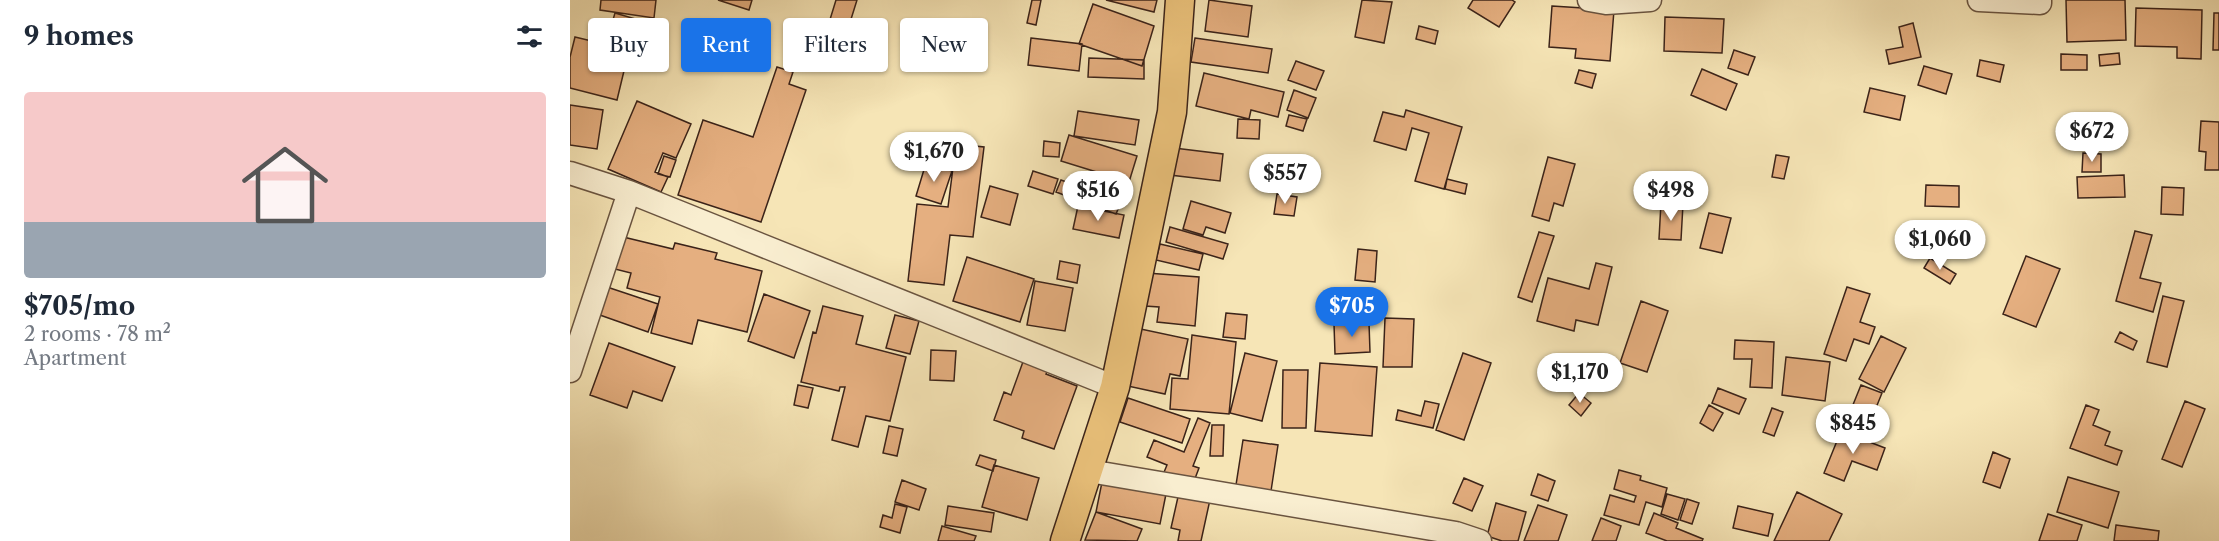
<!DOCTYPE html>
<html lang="en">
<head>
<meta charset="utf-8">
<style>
	body { margin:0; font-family:"Libre Caslon Text",serif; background:#f6f6f7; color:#1f2937; height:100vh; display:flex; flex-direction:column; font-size:22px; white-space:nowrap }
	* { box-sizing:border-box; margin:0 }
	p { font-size:20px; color:#747a83 }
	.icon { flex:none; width:33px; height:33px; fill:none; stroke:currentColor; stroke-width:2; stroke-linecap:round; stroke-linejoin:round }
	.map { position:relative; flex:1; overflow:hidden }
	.sheet { display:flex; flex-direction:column; background:#fff; width:570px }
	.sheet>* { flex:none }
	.banner { position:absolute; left:18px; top:18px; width:570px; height:54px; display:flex; gap:12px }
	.price { position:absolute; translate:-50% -51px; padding:0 14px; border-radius:21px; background:#fff; color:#222; font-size:20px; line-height:39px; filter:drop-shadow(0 2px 3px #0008) }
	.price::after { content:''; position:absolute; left:50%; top:36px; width:18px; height:14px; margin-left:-9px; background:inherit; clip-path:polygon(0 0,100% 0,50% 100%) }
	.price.selected { background:#1a73e8; color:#fff }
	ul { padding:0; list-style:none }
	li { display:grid; align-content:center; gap:12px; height:318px; padding:0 24px }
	li span { display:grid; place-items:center; height:186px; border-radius:6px; color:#555 }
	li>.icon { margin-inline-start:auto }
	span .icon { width:108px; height:108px; fill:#fffc; stroke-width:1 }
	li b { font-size:26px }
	h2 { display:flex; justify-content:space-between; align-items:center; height:72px; padding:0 24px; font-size:26px }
	.tag { padding:0 21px; border-radius:6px; background:#fff; box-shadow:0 2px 4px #0004; font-size:21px; line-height:54px }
	.tag.selected { background:#1a73e8; color:#fff }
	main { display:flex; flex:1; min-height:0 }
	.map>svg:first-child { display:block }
</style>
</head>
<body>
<main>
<section class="sheet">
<h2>9 homes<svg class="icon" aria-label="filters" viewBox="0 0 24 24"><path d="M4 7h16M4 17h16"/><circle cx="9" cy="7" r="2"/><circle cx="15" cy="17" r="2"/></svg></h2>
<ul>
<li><span style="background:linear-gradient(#f6c9c9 70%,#9aa5b1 0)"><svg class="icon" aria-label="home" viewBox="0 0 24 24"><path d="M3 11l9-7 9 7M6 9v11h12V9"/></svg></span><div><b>$705/mo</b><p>2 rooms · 78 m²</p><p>Apartment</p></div></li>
</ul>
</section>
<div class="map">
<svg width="1649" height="541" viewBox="0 0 1649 541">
	<rect width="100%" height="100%" fill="#f6e5b6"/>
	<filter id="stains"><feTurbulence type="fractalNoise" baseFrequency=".00333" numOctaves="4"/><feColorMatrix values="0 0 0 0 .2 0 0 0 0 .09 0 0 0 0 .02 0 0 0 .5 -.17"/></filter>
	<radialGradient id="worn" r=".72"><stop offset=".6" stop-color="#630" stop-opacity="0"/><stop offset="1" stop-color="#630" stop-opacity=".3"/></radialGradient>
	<!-- building -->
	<path fill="#e5af80" stroke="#3b2319" stroke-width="1.5" d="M31,0h55l-2,18 -54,-8z
		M148,0h34l-3,10z
		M266,0h21l-10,32 -19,-6z
		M462,0h9l-5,25 -9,-2z
		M536,0h51l-3,12z
		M639,0l43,6 -4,31 -43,-6z
		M792,0l30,2 -8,41 -29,-6z
		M903,0h39l3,2 -16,25 -31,-19z
		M1496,0h59l1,40 -59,2z
		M523,4l61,22 -12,40 -63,-22z
		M982,6l62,4 -4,51 -35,-3 1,-9 -27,-2z
		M1566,8l66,2 -1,49 -24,-1v-11l-42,-1z
		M45,13l34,10 -6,18 -33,-11z
		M1644,13h5v37h-6z
		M1095,17l59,2 -2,34 -58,-2z
		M1343,23l8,34 -32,7 -3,-14 17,-3 -4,-20z
		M849,26l19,5 -3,13 -19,-5z
		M5,37l54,13 -12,50 -47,-12v-31z
		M461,38l51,6 -3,27 -51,-6z
		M625,38l77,11 -4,24 -77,-11z
		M1164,50l21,7 -7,18 -20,-7z
		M1549,53l1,11 -20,2 -1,-11z
		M1491,54l26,1v15h-26z
		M519,58l55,2v19l-56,-2z
		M1410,60l24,5 -4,17 -23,-6z
		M726,61l28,10 -8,19 -28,-10z
		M1354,66l28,8 -6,20 -28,-9z
		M207,67l16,5 -4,12 17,6 -45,132 -83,-27 25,-75 50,17z
		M1132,69l35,15 -11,26 -35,-15z
		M1009,70l17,4 -4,14 -17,-5z
		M634,73l80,19 -6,25 -27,-7 -2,9 -53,-13z
		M1300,88l35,8 -5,24 -36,-8z
		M724,90l22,8 -8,20 -21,-8z
		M67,101l54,23 -15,34 -13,-5 -8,19 13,5 -7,15 -53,-23z
		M0,105l33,5 -6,39 -27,-4z
		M836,110l56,17 -18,62 -29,-8 14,-48 -17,-5 -6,22 -32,-9 9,-29 21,5z
		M508,111l61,9 -4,25 -61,-9z
		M719,115l18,4 -4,12 -17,-5z
		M668,119l22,1 -1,19 -22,-1z
		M1631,121l18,1v48h-14l1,-18 -7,-1z
		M499,135l68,21 -8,26 -68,-21z
		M474,141l16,2 -1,14 -16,-1z
		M386,144l28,3 -11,90 -23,-2 -6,50 -36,-4 9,-77 31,3z
		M604,148l49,6 -3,27 -50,-6z
		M1513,153l18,1v18h-19z
		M1206,155l13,2 -5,22 -12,-2z
		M94,156l12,4 -6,17 -12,-3z
		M978,157l27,7 -12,42 -9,-3 -5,18 -17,-5z
		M356,163l26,8 -11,33 -25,-8z
		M463,171l25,8 -5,15 -25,-8z
		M1554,175l1,22 -47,1 -1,-21z
		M877,179l20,5 -2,10 -20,-5z
		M491,180l60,22 -5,12 -60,-22z
		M1356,185l33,1v21l-34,-1z
		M420,186l28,8 -8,31 -29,-8z
		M1592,187l22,1 -1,27 -22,-1z
		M707,194l20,3 -3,19 -20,-2z
		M621,201l40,12 -6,20 -19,-6 -3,8 -20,-6z
		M1091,203l22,1 -2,36 -22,-1z
		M508,206l46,9 -5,23 -46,-9z
		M1139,213l22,5 -9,35 -22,-5z
		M600,227l58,17 -5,15 -57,-17z
		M1565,231l17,4 -12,43 21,5 -8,29 -37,-11z
		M969,232l15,4 -22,66 -14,-5z
		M45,235l58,14 2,-6 42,10 -2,6 47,12 -15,61 -49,-12 -6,24 -41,-11 9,-36 -33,-9 4,-15 -24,-6z
		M1364,239l14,2 -2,16 -13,-2z
		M590,244l43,10 -4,16 -43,-10z
		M788,249l19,2 -2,31 -20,-2z
		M1456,256l34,13 -24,58 -33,-13z
		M397,257l67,22 -14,43 -67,-21z
		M1360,258l26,16 -6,10 -26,-16z
		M490,261l20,4 -3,18 -20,-4z
		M1026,263l16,4 -14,58 -22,-5 -2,11 -37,-10 11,-43 41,11z
		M577,273l52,4 -4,49 -38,-4 2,-15 -14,-1z
		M465,281l38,7 -8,43 -38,-6z
		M37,287l51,17 -10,28 -51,-18z
		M1277,287l23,7 -10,28 15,5 -6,17 -15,-5 -8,22 -22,-7z
		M194,294l46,17 -16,47 -46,-17z
		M1593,296l21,5 -17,66 -20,-5z
		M1071,301l27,10 -21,61 -27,-9z
		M253,306l40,10 -7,28 50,13 -16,64 -24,-5 -8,31 -26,-7 13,-53h-5l-1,4 -38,-9 12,-50 3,1z
		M656,313l21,2 -2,24 -22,-2z
		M325,315l24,6 -9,33 -24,-6z
		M815,318l29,1 -2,48h-29z
		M799,323l1,29 -35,2 -1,-30z
		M566,328l52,11 -8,37 -10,-2 -5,20 -42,-9z
		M1550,332l17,9 -4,9 -18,-8z
		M622,335l44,7 -7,72 -59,-5 2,-31 16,1z
		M1311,336l25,12 -22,44 -25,-13z
		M1165,340l39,2 -2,46 -22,-1 2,-28h-18z
		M39,343l66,24 -13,34 -29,-10 -6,17 -37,-13z
		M361,350l25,1 -2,30 -24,-1z
		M675,353l32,8 -15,60 -32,-8z
		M893,353l28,10 -27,77 -28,-10z
		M1216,357l44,5 -5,39 -43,-6z
		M454,359l25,9 -3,6 31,12 -23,63 -32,-11 2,-7 -30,-11 10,-28 7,3z
		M750,363l57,4 -5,69 -57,-5z
		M713,370h25l-2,58h-24z
		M228,385l15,3 -5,20 -14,-3z
		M1291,385l21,8 -17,42 -21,-8z
		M1148,388l28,11 -7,15 -27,-11z
		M1009,393l12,10 -10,13 -12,-11z
		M558,398l62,21 -8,24 -62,-21z
		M855,401l14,3 -6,24 -37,-8 2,-10 23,6z
		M1615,401l20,8 -23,58 -20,-8z
		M1139,405l14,8 -10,18 -13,-8z
		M1516,405l13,5 -6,15 17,7 -5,13 17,6 -5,14 -47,-17z
		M1202,408l11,4 -9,24 -11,-4z
		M628,418l12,5 -17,43 6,2 -8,21 -29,-12 5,-12 -20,-8 7,-17 30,12z
		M642,425h12l-1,31h-13z
		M319,426l14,3 -6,27 -14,-3z
		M1271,431l44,17 -8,22 -25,-9 -8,20 -20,-8z
		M673,440l35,5 -7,46 -35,-6z
		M1423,452l17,7 -10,29 -17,-6z
		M410,455l16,5 -3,11 -17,-6z
		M424,465l45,13 -12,42 -45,-13z
		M1049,470l22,6 -1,4 27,8 -5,19 -16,-5 -7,23 -35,-10 6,-20 24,7 2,-6 -22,-7z
		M968,474l17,7 -7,20 -17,-6z
		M533,477l64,12 -7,35 -64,-12z
		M1498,477l51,15 -11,36 -51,-16z
		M894,478l19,8 -11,25 -19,-8z
		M332,480l24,9 -7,21 -24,-8z
		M610,488l31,7 -10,46h-23l2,-11 -9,-2z
		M1227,492l45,22 -13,27h-55z
		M1097,494l18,5 -7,21 -17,-6z
		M1117,499l12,4 -7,21 -12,-4z
		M926,503l30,9 -8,29h-16l-15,-5z
		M325,504l12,3 -7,26 -20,-6 3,-12 9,3z
		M968,505l29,10 -9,26h-34z
		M378,506l46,7 -3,19 -46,-7z
		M1168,506l35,8 -5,22 -35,-8z
		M526,512l46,17 -5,12 -52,-1z
		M1084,513l24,10 -2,5 27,11 -1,2h-35l-21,-8z
		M1478,514l34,11 -5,16h-38z
		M1031,518l20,8 -5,15h-24z
		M1546,525l43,6 -1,10h-44z
		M372,526l34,10 -2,5h-36z"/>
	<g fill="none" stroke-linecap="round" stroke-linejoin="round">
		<defs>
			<path id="minor" d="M1019,0l17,3 44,-3
				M1409,0l61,3v-3
				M0,173l59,19 486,195
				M0,371l59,-179
				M519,471l367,62 24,8"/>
			<path id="major" d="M495,541l50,-154 57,-275 8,-112"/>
		</defs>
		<!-- minor casing -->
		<use href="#minor" stroke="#6a5440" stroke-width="25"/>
		<!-- major casing -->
		<use href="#major" stroke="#3b2319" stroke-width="31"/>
		<!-- minor -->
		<use href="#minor" stroke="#f9eed0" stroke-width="22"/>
		<!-- major -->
		<use href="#major" stroke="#ebc27b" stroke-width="28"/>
	</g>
	<rect width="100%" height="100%" filter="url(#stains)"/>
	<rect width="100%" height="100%" fill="url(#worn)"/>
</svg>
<b class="price" style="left:1522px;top:163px">$672</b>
<b class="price" style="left:364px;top:183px">$1,670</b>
<b class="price" style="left:715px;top:205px">$557</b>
<b class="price" style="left:528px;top:222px">$516</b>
<b class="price" style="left:1101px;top:222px">$498</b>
<b class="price" style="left:1370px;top:271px">$1,060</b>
<b class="price selected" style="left:782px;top:338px">$705</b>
<b class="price" style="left:1010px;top:404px">$1,170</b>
<b class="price" style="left:1283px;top:455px">$845</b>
<div class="banner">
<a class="tag">Buy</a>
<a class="tag selected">Rent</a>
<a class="tag">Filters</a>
<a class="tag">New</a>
</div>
</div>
</main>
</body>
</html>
